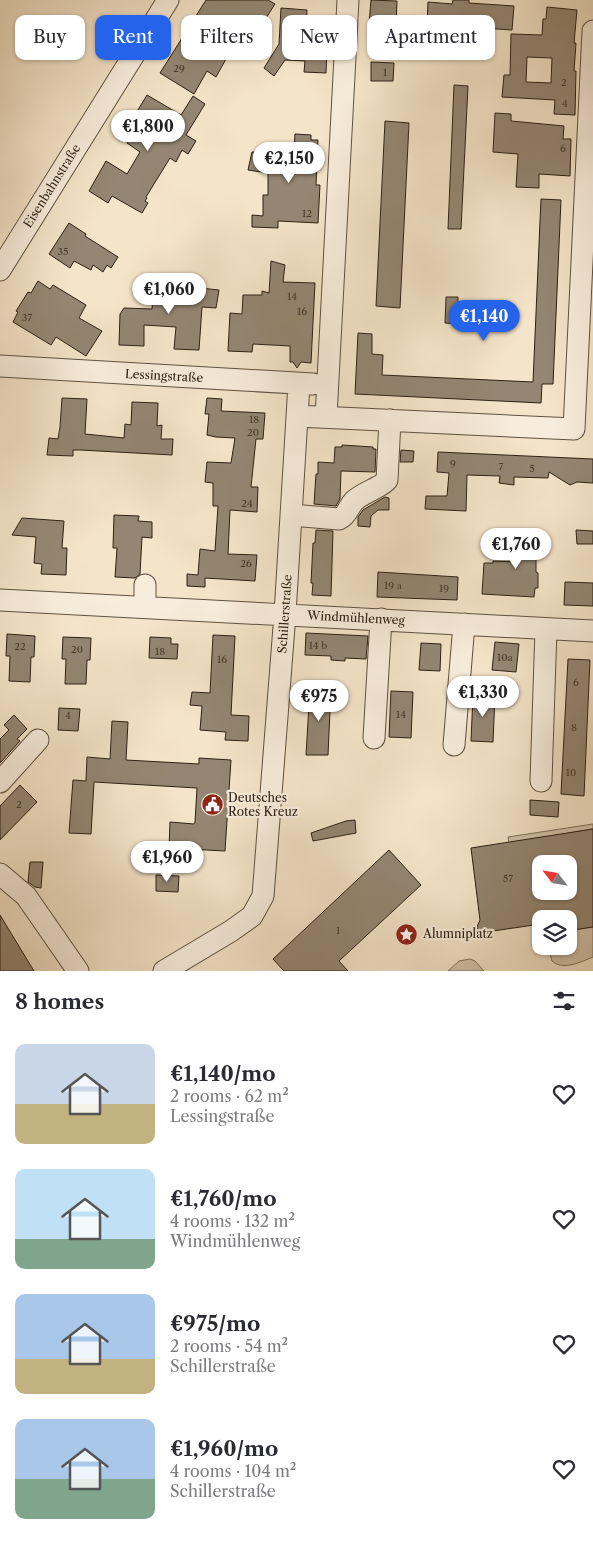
<!DOCTYPE html>
<html lang="en">
<head>
<meta charset="utf-8">
<style>
	body { margin:0; font-family:"Libre Caslon Text",serif; background:#f7f7f7; color:#2b2b33; height:100vh; display:flex; flex-direction:column; font-size:19px; white-space:nowrap }
	* { box-sizing:border-box; margin:0 }
	p { font-size:16px; color:#7c7c81 }
	.icon { flex:none; width:28px; height:28px; fill:none; stroke:currentColor; stroke-width:2; stroke-linecap:round; stroke-linejoin:round }
	.map { position:relative; height:971px; overflow:hidden }
	.panel { display:flex; flex-direction:column; background:#fff; flex:1 }
	.panel>* { flex:none }
	.banner { position:absolute; left:15px; top:15px; width:564px; height:45px; display:flex; gap:10px }
	.needle { width:32px; rotate:301deg }
	.tools { position:absolute; left:532px; top:855px; display:grid; gap:10px }
	.tools a { display:grid; place-items:center; width:45px; height:45px; border-radius:10px; background:#fff; box-shadow:0 1px 4px #0004; font-size:25px }
	.price { position:absolute; translate:-50% -42px; padding:0 11px; border-radius:18px; background:#fff; color:#222; font-size:16px; line-height:32px; filter:drop-shadow(0 1px 2px #0008) }
	.price::after { content:''; position:absolute; left:50%; top:30px; width:15px; height:11px; margin-left:-8px; background:inherit; clip-path:polygon(0 0,100% 0,50% 100%) }
	.price.on { background:#2563eb; color:#fff }
	ul { padding:0; list-style:none }
	li { display:flex; align-items:center; gap:15px; height:125px; padding:0 15px }
	li span { display:grid; place-items:center; flex:none; width:140px; height:100px; border-radius:10px; color:#555 }
	li>.icon { margin-inline-start:auto }
	span .icon { width:60px; height:60px; fill:#fffc; stroke-width:1 }
	li b { font-size:21px }
	h2 { display:flex; justify-content:space-between; align-items:center; height:60px; padding:0 15px; font-size:21px }
	.tag { padding:0 18px; border-radius:10px; background:#fff; box-shadow:0 1px 4px #0004; font-size:18px; line-height:45px }
	.tag.on { background:#2563eb; color:#fff }
	.map>svg:first-child { display:block }
</style>
</head>
<body>
<div class="map">
<svg width="593" height="971" viewBox="0 0 593 971">
	<rect width="100%" height="100%" fill="#f4e4c9"/>
	<filter id="stains"><feTurbulence type="fractalNoise" baseFrequency=".004" numOctaves="4"/><feColorMatrix values="0 0 0 0 .2 0 0 0 0 .09 0 0 0 0 .02 0 0 0 .5 -.17"/></filter>
	<radialGradient id="worn" r=".72"><stop offset=".6" stop-color="#630" stop-opacity="0"/><stop offset="1" stop-color="#630" stop-opacity=".3"/></radialGradient>
	<!-- green -->
	<path fill="#d2c3aa" stroke="#7f725f" d="M593,824v5l-84,14 -1,-6z
		M593,927v30c-12,5 -30,14 -41,4l-4,-15h21v-16z
		M470,959l5,2 9,10h-36l11,-10z"/>
	<!-- building -->
	<path fill="#948672" stroke="#2c2014" fill-rule="evenodd" d="M206,0h62l7,4 -21,33 -26,-16 -17,29 15,9 -10,18 -9,-6 -13,23 -34,-21z
		M371,0l26,1 -1,25 -27,-2z
		M453,0h16v3l45,3 -2,24 -29,-2v13h-8l-12,-1 1,-13 -37,-2 1,-23 24,2z
		M547,7l30,3 -3,33h2l-2,28h2l-1,44 -21,-1 1,-14 -53,-3 2,-22h6l1,-41 31,1 1,-16h3zM527,57l25,1 -1,25 -25,-1z
		M281,8l26,2 -1,18 22,1 -2,44 -22,-1 1,-11 -20,-1 -11,16 -10,-8 15,-24z
		M394,30l34,1 -1,15h-8l-1,9 -26,-1z
		M371,62l23,1 -1,18h-22z
		M454,85l14,1 -7,143h-13z
		M147,95l34,20 12,-19 12,8 -19,31 10,6 -8,13 -6,-4 -6,12 -6,-4 -24,39 1,1 -2,3 3,2 -6,10 -30,-17 -4,7 -19,-12 17,-30 21,13 13,-22 -13,-9 4,-7 -7,-3z
		M495,113l16,1v7l53,5 -1,13h8l-1,37 -31,-2v14l-23,-1 2,-33 -25,-2z
		M385,121l24,2 -9,185 -24,-2z
		M295,134l16,1v5h7l-2,45h4l-2,38 -40,-2v7l-26,-1v-12l11,1v-21h5v-22l-20,-3 4,-18h8v-4l34,3z
		M541,199l20,1 -8,184h-11l-1,19 -186,-9 3,-61 14,1v20l11,1 -1,20 151,7z
		M69,223l17,11 -1,2 33,21 -7,11 -4,-3 -4,7 -10,-7 -2,5 -17,-9 -4,7 -21,-14z
		M271,261l14,4 -2,17 32,1 -4,80 -10,-1 -4,6 -4,-6h-3v-16l-37,-2 -1,8 -24,-1 2,-38 12,1 1,-19h19v-4l7,2z
		M38,281l12,8 3,-4 33,20 -7,13 23,13 -16,25 -30,-19 -5,8 -38,-23 5,-10 -2,-1 12,-19 3,1z
		M154,283l65,7 -3,18 -14,-1 -3,43 -25,-1 2,-22 -32,-2v21l-25,-1 1,-31 4,-6 28,1z
		M446,297h12v27l-13,-1z
		M62,398l25,1 -2,35 39,4 1,-14 6,1 1,-23 26,1 -1,23 5,-1 -1,14h12l-1,16 -92,-5h-7v6l-26,-1 2,-17 9,1 2,-12z
		M207,398l15,1 -1,12 44,2 -2,26h-7l-5,48h7l-1,25 -27,-2 -2,44 29,1 -2,26 -50,-3v9l-18,-1v-12l11,1 2,-26 15,2 3,-45h-5v-23l-8,-1 2,-20 24,1 4,-25 -19,-1 -9,-2 2,-21h-4z
		M342,445l31,2v2h3l-1,23 -34,-1 -1,28 -4,7 -22,-2 2,-30h2v-12l16,1 1,-16h7z
		M401,450l13,1 -1,11h-13z
		M438,452l155,7v24l-16,-1 -7,3 -21,-13 -1,6 -34,-1v8l-15,-2 1,-7 -33,-1 -1,36 -41,-2 1,-13h21l2,-23 -12,-1z
		M385,497l4,1v12h-11l-7,6 -1,11 -12,-1v-9l5,-7z
		M114,515l25,1 -1,5 14,1v16l-10,-1 -2,37 -5,4 -20,-1 2,-29h-4z
		M22,518l42,3 -2,27h5l-1,27 -25,-1 1,-10 -8,-1 2,-26 -24,-2z
		M316,530l17,1 -2,65 -19,-1 1,-12h-2l2,-40h2z
		M576,530l17,1v13h-16z
		M519,534l29,1 -1,14h-11v23l2,1v15h-3l-1,9 -52,-3 2,-31h9v-2l25,1z
		M378,572l80,5 -1,23 -80,-3z
		M565,582l28,1v23l-29,-1z
		M306,633l62,3 -2,23 -21,-1v3l-14,-1v-4l-26,-1z
		M7,634l28,2 -1,21h-3l-1,25 -21,-1 1,-25h-4z
		M213,635l22,1 -4,79 18,1 -1,25 -23,-1 1,-8 -26,-2 2,-24 -12,-1 2,-13 18,1z
		M63,637l28,1 -1,22h-3l-1,24h-21l1,-25h-4z
		M150,637l21,1v6h7l-1,15 -28,-1z
		M495,642l24,2 -3,28 -24,-2z
		M421,643l20,1 -1,27 -21,-1z
		M568,659l22,1 -6,136 -23,-2z
		M310,688l21,1 -3,66h-22z
		M391,691l22,1 -2,46 -22,-1z
		M473,695l22,1 -2,46 -22,-1z
		M59,708l21,1 -2,22 -20,-1z
		M14,715l13,14 -10,10 3,2 -20,22v-24l9,-9 -5,-5z
		M112,721l16,1 -2,38 73,4v-6l32,2 -6,91 -56,-3 1,-26 24,2 1,-2 2,-34 -103,-6 -3,52 -22,-1 4,-53 13,1 1,-24 23,2z
		M20,785l17,17 -37,38v-34z
		M530,800l29,2 -1,15 -28,-2z
		M355,820l1,13 -43,8 -2,-8 35,-12z
		M593,829v98l-20,3 -2,-11h-30v5l-48,7 -7,5 -7,-2 -2,-7 3,-7 -9,-72zM541,864h28v27h-28z
		M389,850l32,35 -82,76 9,10h-64l-11,-12z
		M30,862h13l-2,26 -6,-1 -7,-5z
		M156,875l23,1 -1,16 -22,-1z
		M0,915l34,56h-34z"/>
	<g fill="none" stroke-linecap="round" stroke-linejoin="round">
		<defs>
			<path id="minor" d="M0,270l168,-270
				M0,366l313,18
				M297,416l277,13 19,-398
				M326,417l22,-417
				M291,515l48,4c9,-4 9,-12 15,-18 8,-8 28,-14 33,-21l3,-60
				M145,585v22
				M0,600l593,31
				M374,738l7,-119
				M454,745l10,-121
				M541,781l5,-152
				M0,782l38,-42
				M0,874l26,22 52,75
				M164,971l67,-40 21,-15 11,-20 22,-282 14,-230"/>
		</defs>
		<!-- minor casing -->
		<use href="#minor" stroke="#5e5141" stroke-width="23"/>
		<!-- minor -->
		<use href="#minor" stroke="#f8eddc" stroke-width="21"/>
	</g>
	<!-- icons -->
	<defs>
		<symbol id="civic-disc" viewBox="-11 -11 22 22"><circle r="9.5" fill="#8f2418" stroke="#f8eddc"/><path d="M-.6-6.5H3V-4.5H.6V-3L4-1V1h2V6H-6V1h2V-1L-.6-3ZM-1.2 2.5V6h2.4V2.5Z" fill="#fff"/></symbol>
		<symbol id="sight-disc" viewBox="-11 -11 22 22"><circle r="9.5" fill="#8f2418" stroke="#f8eddc"/><path d="M0-6L1.8-2.2L6-1.7L2.9 1.2L3.7 5.4L0 3.3L-3.7 5.4L-2.9 1.2L-6-1.7L-1.8-2.2Z" fill="#fff"/></symbol>
	</defs>
	<g fill-rule="evenodd">
		<use href="#civic-disc" x="200" y="792" width="25" height="25"/>
		<use href="#sight-disc" x="394" y="922" width="25" height="25"/>
	</g>
	<g text-anchor="middle" stroke-width="4.5" stroke-linejoin="round" paint-order="stroke">
		<!-- number labels -->
		<g font-size="10" fill="#463a2c">
			<text x="179" y="72">29</text>
			<text x="385" y="76">1</text>
			<text x="564" y="86">2</text>
			<text x="565" y="107">4</text>
			<text x="563" y="152">6</text>
			<text x="307" y="217">12</text>
			<text x="63" y="255">35</text>
			<text x="292" y="300">14</text>
			<text x="302" y="315">16</text>
			<text x="27" y="321">37</text>
			<text x="254" y="423">18</text>
			<text x="253" y="436">20</text>
			<text x="453" y="467">9</text>
			<text x="501" y="470">7</text>
			<text x="532" y="472">5</text>
			<text x="247" y="507">24</text>
			<text x="246" y="567">26</text>
			<text x="393" y="589">19 a</text>
			<text x="444" y="592">19</text>
			<text x="318" y="649">14 b</text>
			<text x="20" y="650">22</text>
			<text x="77" y="653">20</text>
			<text x="160" y="655">18</text>
			<text x="505" y="661">10a</text>
			<text x="222" y="663">16</text>
			<text x="576" y="686">6</text>
			<text x="401" y="718">14</text>
			<text x="68" y="719">4</text>
			<text x="574" y="731">8</text>
			<text x="571" y="776">10</text>
			<text x="19" y="808">2</text>
			<text x="508" y="882">57</text>
			<text x="338" y="934">1</text>
		</g>
		<!-- street labels -->
		<g font-size="12" fill="#2c2014" stroke="#f8eddc">
			<text transform="translate(52 186) rotate(-58)" y="4">Eisenbahnstraße</text>
			<text transform="translate(164 376) rotate(3)" y="4">Lessingstraße</text>
			<text transform="translate(285 614) rotate(-86)" y="4">Schillerstraße</text>
			<text transform="translate(356 618) rotate(3)" y="4">Windmühlenweg</text>
		</g>
		<!-- poi labels -->
		<g font-size="12" fill="#2c2014" stroke="#f8eddc" text-anchor="start">
			<text x="228" y="802">Deutsches<tspan x="228" dy="14">Rotes Kreuz</tspan></text>
			<text x="423" y="938">Alumniplatz</text>
		</g>
	</g>
	<rect width="100%" height="100%" filter="url(#stains)"/>
	<rect width="100%" height="100%" fill="url(#worn)"/>
</svg>
<div class="tools">
<a><svg class="needle" viewBox="-14 -14 28 28"><path d="M0-13l5 13h-10z" fill="#e53935"/><path d="M0 13l5-13h-10z" fill="#7c7c81"/></svg></a>
<a><svg class="icon" aria-label="layers" viewBox="0 0 24 24"><path d="M12 4l9 5-9 5-9-5zM3 14l9 5 9-5"/></svg></a>
</div>
<b class="price" style="left:148px;top:152px">€1,800</b>
<b class="price" style="left:289px;top:184px">€2,150</b>
<b class="price" style="left:169px;top:315px">€1,060</b>
<b class="price on" style="left:484px;top:342px">€1,140</b>
<b class="price" style="left:516px;top:570px">€1,760</b>
<b class="price" style="left:483px;top:718px">€1,330</b>
<b class="price" style="left:319px;top:722px">€975</b>
<b class="price" style="left:167px;top:883px">€1,960</b>
<div class="banner">
<a class="tag">Buy</a>
<a class="tag on">Rent</a>
<a class="tag">Filters</a>
<a class="tag">New</a>
<a class="tag">Apartment</a>
</div>
</div>
<section class="panel">
<h2>8 homes<svg class="icon" aria-label="filters" viewBox="0 0 24 24"><path d="M4 7h16M4 17h16"/><circle cx="9" cy="7" r="2"/><circle cx="15" cy="17" r="2"/></svg></h2>
<ul>
<li><span style="background:linear-gradient(#c9d6e8 60%,#c2b280 0)"><svg class="icon" aria-label="home" viewBox="0 0 24 24"><path d="M3 11l9-7 9 7M6 9v11h12V9"/></svg></span><div><b>€1,140/mo</b><p>2 rooms · 62 m²</p><p>Lessingstraße</p></div><svg class="icon" aria-label="heart" viewBox="0 0 24 24"><path d="M12 20l-8-8c-3-5 5-10 8-4 3-6 11-1 8 4z"/></svg></li>
<li><span style="background:linear-gradient(#bfe0f5 70%,#7fa58c 0)"><svg class="icon" aria-label="home" viewBox="0 0 24 24"><path d="M3 11l9-7 9 7M6 9v11h12V9"/></svg></span><div><b>€1,760/mo</b><p>4 rooms · 132 m²</p><p>Windmühlenweg</p></div><svg class="icon" aria-label="heart" viewBox="0 0 24 24"><path d="M12 20l-8-8c-3-5 5-10 8-4 3-6 11-1 8 4z"/></svg></li>
<li><span style="background:linear-gradient(#a9c7e8 65%,#c2b280 0)"><svg class="icon" aria-label="home" viewBox="0 0 24 24"><path d="M3 11l9-7 9 7M6 9v11h12V9"/></svg></span><div><b>€975/mo</b><p>2 rooms · 54 m²</p><p>Schillerstraße</p></div><svg class="icon" aria-label="heart" viewBox="0 0 24 24"><path d="M12 20l-8-8c-3-5 5-10 8-4 3-6 11-1 8 4z"/></svg></li>
<li><span style="background:linear-gradient(#a9c7e8 60%,#7fa58c 0)"><svg class="icon" aria-label="home" viewBox="0 0 24 24"><path d="M3 11l9-7 9 7M6 9v11h12V9"/></svg></span><div><b>€1,960/mo</b><p>4 rooms · 104 m²</p><p>Schillerstraße</p></div><svg class="icon" aria-label="heart" viewBox="0 0 24 24"><path d="M12 20l-8-8c-3-5 5-10 8-4 3-6 11-1 8 4z"/></svg></li>
</ul>
</section>
</body>
</html>
